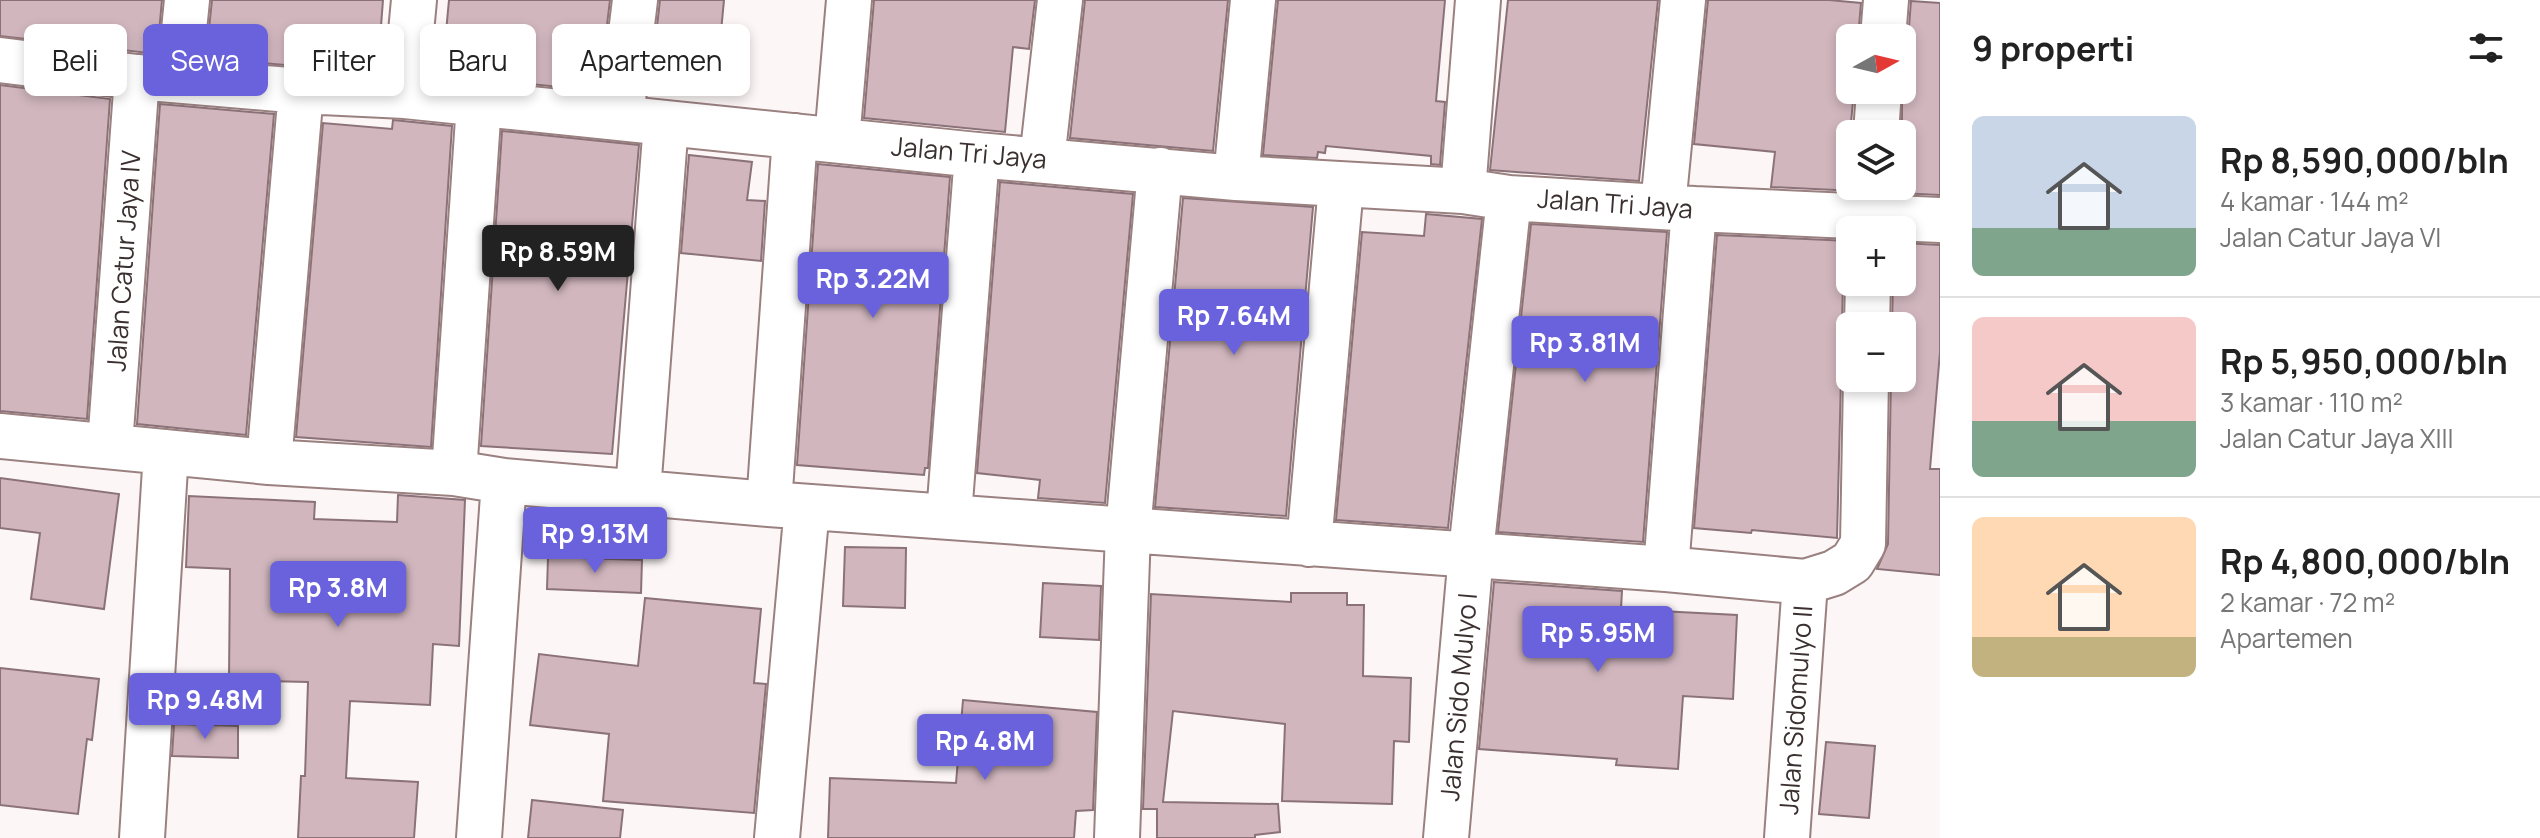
<!DOCTYPE html>
<html lang="id">
<head>
<meta charset="utf-8">
<style>
	body { margin:0; font-family:Manrope,sans-serif; background:#f2f2f2; color:#222; height:100vh; display:flex; flex-direction:column; font-size:30px; white-space:nowrap }
	* { box-sizing:border-box; margin:0 }
	p { font-size:26px; color:#767676 }
	.icon { flex:none; width:44px; height:44px; fill:none; stroke:currentColor; stroke-width:2; stroke-linecap:round; stroke-linejoin:round }
	.map { position:relative; flex:1; overflow:hidden }
	.sheet { display:flex; flex-direction:column; background:#fff; width:600px }
	.sheet>* { flex:none }
	.guide { position:absolute; left:24px; top:24px; width:760px; height:72px; display:flex; gap:16px }
	.needle { width:52px; rotate:82deg }
	.buttons { position:absolute; left:1836px; top:24px; display:grid; gap:16px }
	.buttons a { display:grid; place-items:center; width:80px; height:80px; border-radius:12px; background:#fff; box-shadow:0 4px 12px #0003; font-size:40px }
	.price { position:absolute; translate:-50% -68px; padding:0 18px; border-radius:8px; background:#6a62dc; color:#fff; font-size:26px; line-height:52px; filter:drop-shadow(0 2px 4px #0008) }
	.price::after { content:''; position:absolute; left:50%; top:48px; width:24px; height:18px; margin-left:-12px; background:inherit; clip-path:polygon(0 0,100% 0,50% 100%) }
	.price.active { background:#222; color:#fff }
	ul { padding:0; list-style:none }
	li { display:flex; align-items:center; gap:24px; height:200px; padding:0 32px }
	li+li { border-top:2px solid #e0e0e0 }
	li span { display:grid; place-items:center; flex:none; width:224px; height:160px; border-radius:12px; color:#555 }
	li>.icon { margin-inline-start:auto }
	span .icon { width:96px; height:96px; fill:#fffc; stroke-width:1 }
	li b { font-size:34px }
	h2 { display:flex; justify-content:space-between; align-items:center; height:96px; padding:0 32px; font-size:34px }
	.tag { padding:0 28px; border-radius:12px; background:#fff; box-shadow:0 4px 12px #0003; font-size:28px; line-height:72px }
	.tag.active { background:#6a62dc; color:#fff }
	main { display:flex; flex:1; min-height:0 }
	.map>svg:first-child { display:block }
</style>
</head>
<body>
<main>
<div class="map">
<svg width="1940" height="838" viewBox="0 0 1940 838">
	<rect width="100%" height="100%" fill="#fcf6f6"/>
	<!-- building -->
	<path fill="#d1b6be" stroke="#8b7279" stroke-width="2" d="M0,0h162l-5,54 -157,-18z
		M212,0h171l-5,65 -92,-7 -1,7 -79,-7z
		M449,0h161l-11,91 -157,-16z
		M660,0h64l-8,84 -65,-6z
		M874,0h161l-6,49 -16,-2 -8,85 -141,-14z
		M1085,0h143l-15,151 -143,-13z
		M1278,0h167l-9,101 9,1 -5,63 -9,-1v-8l-105,-10 -1,7 -7,-1 -1,6 -54,-3z
		M1508,0h150l-19,181 -149,-11z
		M1708,0h121l32,3 -3,35h-8v52h4l-4,44v52h52v-132l6,-14 3,-39 29,2v192l-169,-8 4,-35 -81,-8z
		M0,85l110,14 -23,320 -87,-8z
		M160,104l114,10 -28,321 -109,-11z
		M393,120l59,6 -21,321 -135,-10 27,-314 69,6z
		M502,131l137,14 -27,309 -131,-8z
		M689,155l63,7 -5,38 18,1 -4,60 -80,-8z
		M818,164l132,13 -22,291h-3l-1,7 -127,-10z
		M1000,182l133,12 -28,309 -67,-5 2,-18 -63,-7z
		M1183,198l130,9 -27,309 -131,-9z
		M1426,214l56,5 -34,309 -112,-8 26,-288 62,4z
		M1531,224l136,8 -24,310 -145,-10z
		M1717,235l133,6v25l-7,15 -1,44 3,12 5,6v17l-6,6 -3,12 -4,160 -85,-8 -1,3 -57,-5z
		M1902,243l38,2v107l-10,117h10v106l-63,-6 11,-25 3,-166h11v-52h-10l1,-44h9z
		M0,478l119,16 -15,115 -73,-10 9,-66 -40,-5z
		M398,495l67,5 -6,146 -26,-2 -3,61 -80,-4 -4,77 72,4 -4,56h-116l3,-62h4l3,-94 -79,-2 1,-111 -44,-2 3,-71 126,6 -1,17 83,3z
		M845,547l61,1 -1,60 -62,-2z
		M548,557l94,3 -1,33 -94,-4z
		M1494,582l128,9 -1,18 116,6 -4,84 -50,-3 -5,73 -62,-4 1,-6 -138,-10z
		M1043,583l58,3 -2,54 -59,-3z
		M1291,593h56v12h17l-1,71 48,2 -2,64 -15,-1 -2,63 -110,-3 3,-77 -112,-13 -10,91 115,2 2,28 -25,3v3h-98v-29h-14l8,-215 140,8z
		M645,598l116,11 -7,74 12,1 -12,129 -151,-12 6,-67 -79,-9 9,-71 99,12z
		M0,668l99,11 -7,61 -5,-1 -9,75 -78,-9z
		M963,700l134,12 -4,98 -17,1 -2,27h-246l2,-60 126,5z
		M174,724l64,2v32l-66,-2z
		M1826,742l49,4 -6,72 -50,-4z
		M532,800l91,10 -3,28h-92z"/>
	<g fill="none" stroke-linecap="round" stroke-linejoin="round">
		<defs>
			<path id="street" d="M1883,38l3,-38
				M0,60l137,17 164,14 104,5 572,59 259,23 227,13 46,7 185,11 246,11
				M179,80l8,-80
				M405,96l9,-96
				M621,116l14,-116
				M1876,134l3,-44
				M837,140l12,-140
				M1042,160l18,-160
				M1236,178l17,-178
				M1463,191l15,-191
				M1663,206l20,-206
				M1867,326l1,-44
				M0,436l269,26 185,11 50,8 265,23 897,65 139,13 29,-9 18,-11 11,-18 3,-166
				M110,445l27,-368
				M269,462l32,-371
				M454,473l25,-369
				M638,491l28,-368
				M769,504l26,-368
				M949,515l28,-360
				M1309,544l32,-358
				M1666,569l28,-360
				M142,838l24,-386
				M479,838l25,-357
				M777,838l30,-331
				M1117,838l11,-307 32,-361
				M1446,838l26,-295 37,-345
				M1787,838l18,-256"/>
		</defs>
		<!-- street casing -->
		<use href="#street" stroke="#9b8080" stroke-width="48"/>
		<!-- street -->
		<use href="#street" stroke="#fff" stroke-width="44"/>
	</g>
	<g text-anchor="middle" stroke-width="6" stroke-linejoin="round" paint-order="stroke">
		<!-- street labels -->
		<g font-size="26" fill="#3b3030" stroke="#fff">
			<text transform="translate(969 153) rotate(5)" y="9">Jalan Tri Jaya</text>
			<text transform="translate(1615 204) rotate(4)" y="9">Jalan Tri Jaya</text>
			<text transform="translate(124 261) rotate(-86)" y="9">Jalan Catur Jaya IV</text>
			<text transform="translate(1459 697) rotate(-85)" y="9">Jalan Sido Mulyo I</text>
			<text transform="translate(1796 710) rotate(-86)" y="9">Jalan Sidomulyo II</text>
		</g>
	</g>
</svg>
<div class="buttons">
<a><svg class="needle" viewBox="-14 -14 28 28"><path d="M0-13l5 13h-10z" fill="#e53935"/><path d="M0 13l5-13h-10z" fill="#767676"/></svg></a>
<a><svg class="icon" aria-label="layers" viewBox="0 0 24 24"><path d="M12 4l9 5-9 5-9-5zM3 14l9 5 9-5"/></svg></a>
<a>+</a>
<a>−</a>
</div>
<b class="price active" style="left:558px;top:293px">Rp 8.59M</b>
<b class="price" style="left:873px;top:320px">Rp 3.22M</b>
<b class="price" style="left:1234px;top:357px">Rp 7.64M</b>
<b class="price" style="left:1585px;top:384px">Rp 3.81M</b>
<b class="price" style="left:595px;top:575px">Rp 9.13M</b>
<b class="price" style="left:338px;top:629px">Rp 3.8M</b>
<b class="price" style="left:1598px;top:674px">Rp 5.95M</b>
<b class="price" style="left:205px;top:741px">Rp 9.48M</b>
<b class="price" style="left:985px;top:782px">Rp 4.8M</b>
<div class="guide">
<a class="tag">Beli</a>
<a class="tag active">Sewa</a>
<a class="tag">Filter</a>
<a class="tag">Baru</a>
<a class="tag">Apartemen</a>
</div>
</div>
<section class="sheet">
<h2>9 properti<svg class="icon" aria-label="filters" viewBox="0 0 24 24"><path d="M4 7h16M4 17h16"/><circle cx="9" cy="7" r="2"/><circle cx="15" cy="17" r="2"/></svg></h2>
<ul>
<li><span style="background:linear-gradient(#c9d6e8 70%,#7fa58c 0)"><svg class="icon" aria-label="home" viewBox="0 0 24 24"><path d="M3 11l9-7 9 7M6 9v11h12V9"/></svg></span><div><b>Rp 8,590,000/bln</b><p>4 kamar · 144 m²</p><p>Jalan Catur Jaya VI</p></div></li>
<li><span style="background:linear-gradient(#f6c9c9 65%,#7fa58c 0)"><svg class="icon" aria-label="home" viewBox="0 0 24 24"><path d="M3 11l9-7 9 7M6 9v11h12V9"/></svg></span><div><b>Rp 5,950,000/bln</b><p>3 kamar · 110 m²</p><p>Jalan Catur Jaya XIII</p></div></li>
<li><span style="background:linear-gradient(#ffd9b3 75%,#c2b280 0)"><svg class="icon" aria-label="home" viewBox="0 0 24 24"><path d="M3 11l9-7 9 7M6 9v11h12V9"/></svg></span><div><b>Rp 4,800,000/bln</b><p>2 kamar · 72 m²</p><p>Apartemen</p></div></li>
</ul>
</section>
</main>
</body>
</html>
